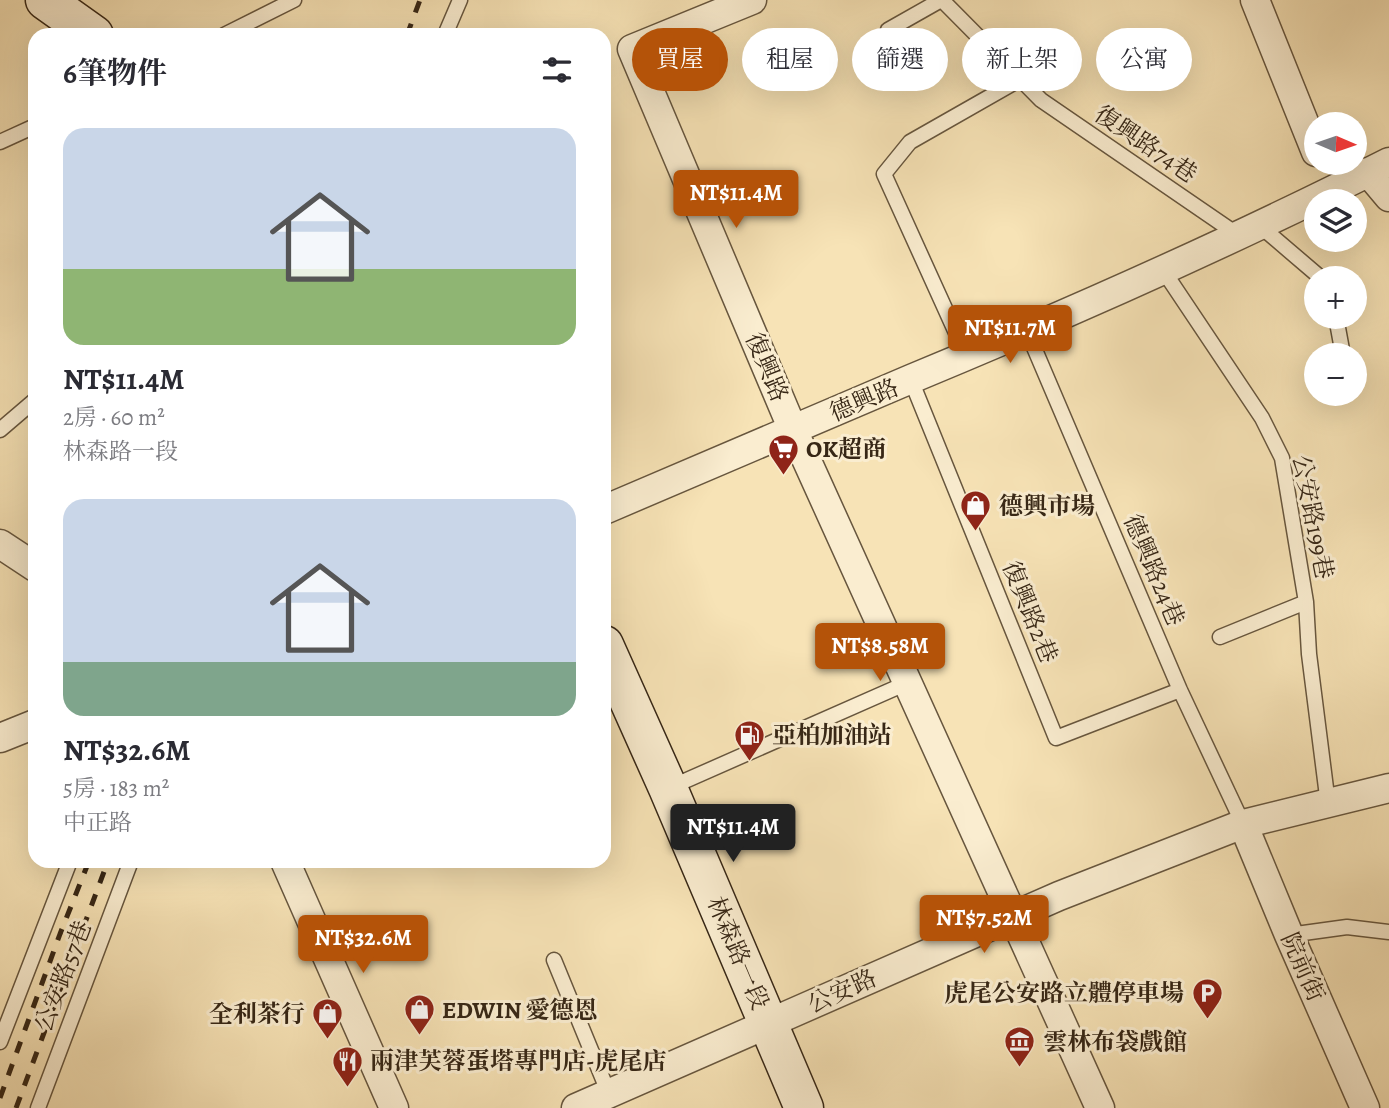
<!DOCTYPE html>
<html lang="zh-TW">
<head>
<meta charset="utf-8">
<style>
	body { margin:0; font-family:Alegreya,"Noto Serif TC",serif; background:#f2f2f3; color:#2b2b33; height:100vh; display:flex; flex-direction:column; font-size:26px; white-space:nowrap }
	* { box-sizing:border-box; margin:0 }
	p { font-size:23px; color:#7c7c81 }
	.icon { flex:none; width:38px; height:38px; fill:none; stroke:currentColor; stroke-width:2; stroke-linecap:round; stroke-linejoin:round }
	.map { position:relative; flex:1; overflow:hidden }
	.drawer { position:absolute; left:28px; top:28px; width:583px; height:840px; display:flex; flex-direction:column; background:#fff; border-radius:21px; box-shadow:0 7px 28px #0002 }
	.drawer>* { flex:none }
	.hud { position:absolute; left:632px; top:28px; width:651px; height:63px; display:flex; gap:14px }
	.needle { width:46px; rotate:92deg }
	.tools { position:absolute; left:1304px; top:112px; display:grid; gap:14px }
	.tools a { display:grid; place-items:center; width:63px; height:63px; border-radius:50%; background:#fff; box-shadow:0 7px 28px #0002; font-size:35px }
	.price { position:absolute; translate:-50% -60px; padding:0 16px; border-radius:7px; background:#b45309; color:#fff; font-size:23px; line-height:46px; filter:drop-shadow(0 2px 4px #0008) }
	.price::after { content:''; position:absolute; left:50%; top:42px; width:21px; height:16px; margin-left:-10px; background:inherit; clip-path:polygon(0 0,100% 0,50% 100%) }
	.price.current { background:#222; color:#fff }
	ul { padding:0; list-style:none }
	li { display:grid; align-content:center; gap:14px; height:371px; padding:0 35px }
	li span { display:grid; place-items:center; height:217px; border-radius:21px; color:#555 }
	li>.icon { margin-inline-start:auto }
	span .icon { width:126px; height:126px; fill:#fffc; stroke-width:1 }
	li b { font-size:30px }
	h2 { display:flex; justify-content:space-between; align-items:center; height:84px; padding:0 35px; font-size:30px }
	.pill { padding:0 24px; border-radius:32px; background:#fff; box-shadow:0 7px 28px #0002; font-size:24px; line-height:63px }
	.pill.current { background:#b45309; color:#fff }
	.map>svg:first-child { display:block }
</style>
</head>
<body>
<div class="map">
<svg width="1389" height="1108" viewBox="0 0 1389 1108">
	<rect width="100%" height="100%" fill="#f7e3b6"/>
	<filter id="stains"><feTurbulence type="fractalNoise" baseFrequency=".00286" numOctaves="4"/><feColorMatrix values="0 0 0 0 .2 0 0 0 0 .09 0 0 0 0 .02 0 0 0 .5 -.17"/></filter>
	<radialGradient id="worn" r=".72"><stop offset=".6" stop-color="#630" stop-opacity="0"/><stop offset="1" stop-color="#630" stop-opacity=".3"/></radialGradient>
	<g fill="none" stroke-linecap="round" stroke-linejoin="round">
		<defs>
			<path id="lane" d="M942,0l99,100 197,135
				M888,30l53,-30
				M224,35l70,-35
				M445,35l15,-35
				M0,142l35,-16
				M1259,225l62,53
				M1163,270l99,148 20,40 24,144 3,52 19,150
				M1336,317l7,38
				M1027,331l153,359 63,134
				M967,357l-83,-183 26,-32 109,-62
				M911,380l145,358 124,-48
				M0,430l35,-30
				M1220,637l86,-35
				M671,787l236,-104
				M1289,935l58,-8 42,5
				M554,960l55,134
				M0,1042l70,-181
				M38,1108l93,-247"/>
			<path id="street" d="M752,0l-120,49 161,381 307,678
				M1255,0l61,152
				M1368,172l21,25
				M604,510c102,-43 204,-88 307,-131 162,-67 322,-138 478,-217
				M0,544l35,23
				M0,738l35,-14
				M1243,824l46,111 76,173
				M285,861l109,247
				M576,1108l483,-212 184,-72 146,-36"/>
			<path id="secondary" d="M45,0l49,35
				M604,645l64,143 136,320"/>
		</defs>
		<!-- lane casing -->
		<use href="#lane" stroke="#67563e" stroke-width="17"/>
		<!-- street casing -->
		<use href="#street" stroke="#67563e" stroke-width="31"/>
		<!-- secondary casing -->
		<use href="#secondary" stroke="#372716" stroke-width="41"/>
		<!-- lane -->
		<use href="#lane" stroke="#faedd0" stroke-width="14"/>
		<!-- street -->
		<use href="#street" stroke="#faedd0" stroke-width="28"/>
		<!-- secondary -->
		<use href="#secondary" stroke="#faedd0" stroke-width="38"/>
		<!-- rail -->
		<path stroke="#372716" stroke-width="5" stroke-dasharray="12 12" stroke-linecap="butt" d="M407,35l13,-35
			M0,1098l60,-164 29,-73
			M16,1108l92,-247"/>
	</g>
	<!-- icons -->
	<defs>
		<symbol id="supermarket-pin" viewBox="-11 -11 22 30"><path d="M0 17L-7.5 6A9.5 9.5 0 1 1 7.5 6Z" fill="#8f2418" stroke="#faedd0"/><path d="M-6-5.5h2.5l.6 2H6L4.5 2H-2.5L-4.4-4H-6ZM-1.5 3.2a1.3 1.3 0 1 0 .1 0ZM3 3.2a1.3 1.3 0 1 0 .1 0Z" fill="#fff"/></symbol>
		<symbol id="shop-pin" viewBox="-11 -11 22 30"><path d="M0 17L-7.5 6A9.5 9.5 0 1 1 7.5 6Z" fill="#8f2418" stroke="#faedd0"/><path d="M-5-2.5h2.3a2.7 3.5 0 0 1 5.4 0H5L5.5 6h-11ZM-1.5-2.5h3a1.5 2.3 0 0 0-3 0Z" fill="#fff"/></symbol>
		<symbol id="fuel-pin" viewBox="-11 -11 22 30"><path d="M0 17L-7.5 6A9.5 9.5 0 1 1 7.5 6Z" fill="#8f2418" stroke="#faedd0"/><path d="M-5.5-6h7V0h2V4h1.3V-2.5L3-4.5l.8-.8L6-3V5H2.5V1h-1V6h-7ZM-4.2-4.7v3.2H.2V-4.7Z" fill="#fff"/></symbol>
		<symbol id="parking-pin" viewBox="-11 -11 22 30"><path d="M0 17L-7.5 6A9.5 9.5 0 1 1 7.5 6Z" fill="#8f2418" stroke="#faedd0"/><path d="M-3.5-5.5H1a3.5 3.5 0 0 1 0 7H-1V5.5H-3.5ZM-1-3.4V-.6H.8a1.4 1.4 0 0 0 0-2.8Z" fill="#fff"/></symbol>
		<symbol id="museum-pin" viewBox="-11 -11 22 30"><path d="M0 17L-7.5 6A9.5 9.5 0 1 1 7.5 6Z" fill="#8f2418" stroke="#faedd0"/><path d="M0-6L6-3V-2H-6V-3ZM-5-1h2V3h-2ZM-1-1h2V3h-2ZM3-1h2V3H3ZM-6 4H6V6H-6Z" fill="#fff"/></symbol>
		<symbol id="restaurant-pin" viewBox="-11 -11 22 30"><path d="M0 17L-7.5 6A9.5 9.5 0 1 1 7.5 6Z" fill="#8f2418" stroke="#faedd0"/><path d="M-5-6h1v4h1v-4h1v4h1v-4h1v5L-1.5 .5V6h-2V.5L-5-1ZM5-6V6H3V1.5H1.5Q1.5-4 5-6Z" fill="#fff"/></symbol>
	</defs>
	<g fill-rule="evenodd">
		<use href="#supermarket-pin" x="766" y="432" width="35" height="47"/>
		<use href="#shop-pin" x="958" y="488" width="35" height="47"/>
		<use href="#fuel-pin" x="732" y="718" width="35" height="47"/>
		<use href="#parking-pin" x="1190" y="976" width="35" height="47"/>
		<use href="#shop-pin" x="402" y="992" width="35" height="47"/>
		<use href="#shop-pin" x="310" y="996" width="35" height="47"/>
		<use href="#museum-pin" x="1002" y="1024" width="35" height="47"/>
		<use href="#restaurant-pin" x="330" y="1044" width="35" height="47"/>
	</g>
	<g text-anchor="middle" stroke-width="6" stroke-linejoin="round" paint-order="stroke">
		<!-- street labels -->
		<g font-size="24" fill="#372716" stroke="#faedd0">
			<text transform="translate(1146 144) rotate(34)" y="8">復興路74巷</text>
			<text transform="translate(767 367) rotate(67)" y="8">復興路</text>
			<text transform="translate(864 400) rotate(-23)" y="8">德興路</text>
			<text transform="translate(1313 517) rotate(79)" y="8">公安路199巷</text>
			<text transform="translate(1154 570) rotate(67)" y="8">德興路24巷</text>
			<text transform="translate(1030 612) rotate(68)" y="8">復興路2巷</text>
			<text transform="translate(738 953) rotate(67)" y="8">林森路一段</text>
			<text transform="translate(1303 967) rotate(66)" y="8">院前街</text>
			<text transform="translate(63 976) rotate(-69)" y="8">公安路57巷</text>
			<text transform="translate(842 991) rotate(-24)" y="8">公安路</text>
		</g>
		<!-- poi labels -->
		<g font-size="24" font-weight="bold" fill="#372716" stroke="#faedd0" text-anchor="start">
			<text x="806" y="457">OK超商</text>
			<text x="999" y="514">德興市場</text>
			<text x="772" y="743">亞柏加油站</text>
			<text x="1184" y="1001" text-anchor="end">虎尾公安路立體停車場</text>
			<text x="442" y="1018">EDWIN 愛德恩</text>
			<text x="305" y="1022" text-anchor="end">全利茶行</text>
			<text x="1043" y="1050">雲林布袋戲館</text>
			<text x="370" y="1069">兩津芙蓉蛋塔專門店-虎尾店</text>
		</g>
	</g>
	<rect width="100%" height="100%" filter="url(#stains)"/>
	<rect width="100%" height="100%" fill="url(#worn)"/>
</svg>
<div class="tools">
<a><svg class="needle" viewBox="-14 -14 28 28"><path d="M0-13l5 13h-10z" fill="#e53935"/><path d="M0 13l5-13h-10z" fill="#7c7c81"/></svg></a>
<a><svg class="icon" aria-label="layers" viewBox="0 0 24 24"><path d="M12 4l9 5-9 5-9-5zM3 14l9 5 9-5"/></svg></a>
<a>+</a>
<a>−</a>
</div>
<b class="price" style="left:736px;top:230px">NT$11.4M</b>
<b class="price" style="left:1010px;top:365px">NT$11.7M</b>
<b class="price" style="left:880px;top:683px">NT$8.58M</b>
<b class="price current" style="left:733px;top:864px">NT$11.4M</b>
<b class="price" style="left:984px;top:955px">NT$7.52M</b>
<b class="price" style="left:363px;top:975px">NT$32.6M</b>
<div class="hud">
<a class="pill current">買屋</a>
<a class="pill">租屋</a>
<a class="pill">篩選</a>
<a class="pill">新上架</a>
<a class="pill">公寓</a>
</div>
<section class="drawer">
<h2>6筆物件<svg class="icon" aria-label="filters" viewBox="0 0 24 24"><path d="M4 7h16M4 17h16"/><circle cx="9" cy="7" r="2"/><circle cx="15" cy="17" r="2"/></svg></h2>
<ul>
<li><span style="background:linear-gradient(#c9d6e8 65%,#8fb573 0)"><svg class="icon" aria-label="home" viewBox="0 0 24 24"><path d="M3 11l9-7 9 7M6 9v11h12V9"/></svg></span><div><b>NT$11.4M</b><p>2房 · 60 m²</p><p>林森路一段</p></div></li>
<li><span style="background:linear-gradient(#c9d6e8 75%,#7fa58c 0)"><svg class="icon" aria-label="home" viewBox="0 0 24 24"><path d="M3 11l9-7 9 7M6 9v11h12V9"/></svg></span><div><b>NT$32.6M</b><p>5房 · 183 m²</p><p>中正路</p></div></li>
</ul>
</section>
</div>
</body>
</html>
